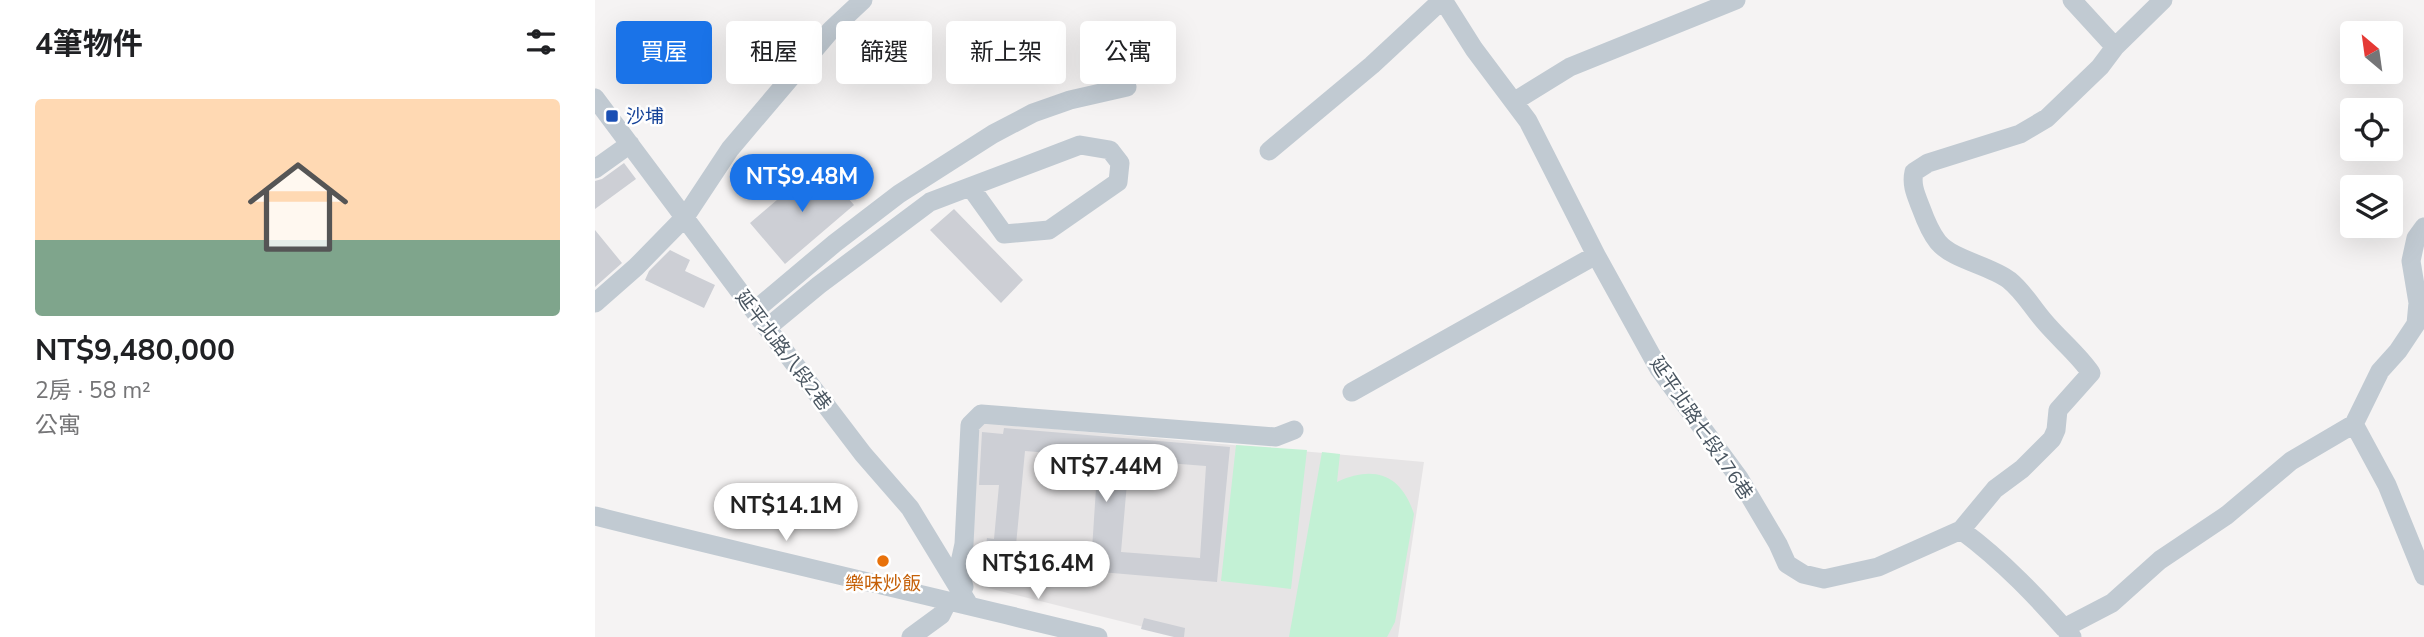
<!DOCTYPE html>
<html lang="zh-TW">
<head>
<meta charset="utf-8">
<style>
	body { margin:0; font-family:"Nunito Sans","Noto Sans TC",sans-serif; background:#f2f2f2; color:#202124; height:100vh; display:flex; flex-direction:column; font-size:26px; white-space:nowrap }
	* { box-sizing:border-box; margin:0 }
	p { font-size:23px; color:#757577 }
	.icon { flex:none; width:38px; height:38px; fill:none; stroke:currentColor; stroke-width:2; stroke-linecap:round; stroke-linejoin:round }
	.map { position:relative; flex:1; overflow:hidden }
	.side { display:flex; flex-direction:column; background:#fff; width:595px }
	.side>* { flex:none }
	.banner { position:absolute; left:21px; top:21px; width:665px; height:63px; display:flex; gap:14px }
	.needle { width:46px; rotate:331deg }
	.controls { position:absolute; left:1745px; top:21px; display:grid; gap:14px }
	.controls a { display:grid; place-items:center; width:63px; height:63px; border-radius:7px; background:#fff; box-shadow:0 7px 28px #0002; font-size:35px }
	.price { position:absolute; translate:-50% -60px; padding:0 16px; border-radius:24px; background:#fff; color:#222; font-size:23px; line-height:46px; filter:drop-shadow(0 2px 4px #0008) }
	.price::after { content:''; position:absolute; left:50%; top:42px; width:21px; height:16px; margin-left:-10px; background:inherit; clip-path:polygon(0 0,100% 0,50% 100%) }
	.price.on { background:#1a73e8; color:#fff }
	ul { padding:0; list-style:none }
	li { display:grid; align-content:center; gap:14px; height:371px; padding:0 35px }
	li+li { border-top:2px solid #e0e0e0 }
	li span { display:grid; place-items:center; height:217px; border-radius:7px; color:#555 }
	li>.icon { margin-inline-start:auto }
	span .icon { width:126px; height:126px; fill:#fffc; stroke-width:1 }
	li b { font-size:30px }
	h2 { display:flex; justify-content:space-between; align-items:center; height:84px; padding:0 35px; font-size:30px }
	.chip { padding:0 24px; border-radius:7px; background:#fff; box-shadow:0 7px 28px #0002; font-size:24px; line-height:63px }
	.chip.on { background:#1a73e8; color:#fff }
	main { display:flex; flex:1; min-height:0 }
	.map>svg:first-child { display:block }
</style>
</head>
<body>
<main>
<section class="side">
<h2>4筆物件<svg class="icon" aria-label="filters" viewBox="0 0 24 24"><path d="M4 7h16M4 17h16"/><circle cx="9" cy="7" r="2"/><circle cx="15" cy="17" r="2"/></svg></h2>
<ul>
<li><span style="background:linear-gradient(#ffd9b3 65%,#7fa58c 0)"><svg class="icon" aria-label="home" viewBox="0 0 24 24"><path d="M3 11l9-7 9 7M6 9v11h12V9"/></svg></span><div><b>NT$9,480,000</b><p>2房 · 58 m²</p><p>公寓</p></div></li>
</ul>
</section>
<div class="map">
<svg width="1829" height="637" viewBox="0 0 1829 637">
	<rect width="100%" height="100%" fill="#f5f3f3"/>
	<!-- education -->
	<path fill="#e6e4e5" d="M381,422l448,40 -26,175h-214l-200,-50 -15,-14z"/>
	<!-- green -->
	<path fill="#c3f1d5" d="M641,445l71,5 -16,139 -70,-8z
		M727,452l18,2 -3,28c37,-17 64,-8 77,32l-19,108 -8,15h-98z"/>
	<!-- building -->
	<path fill="#cdcfd5" fill-rule="evenodd" d="M29,163l12,16 -41,30v-28l7,-2z
		M224,164l35,41 -69,59 -35,-41z
		M359,209l69,71 -22,23 -71,-73z
		M0,230l27,33 -27,24z
		M75,250l20,10 -5,11 30,14 -11,23 -59,-28 4,-9z
		M409,428l226,19 -13,135 -233,-20 3,-24 7,1 5,-54h-20l3,-53 21,2zM430,451l73,6 -6,93 -76,-5zM534,460l77,6 -6,92 -79,-6z
		M549,618l41,10 -1,9h-10l-33,-8z"/>
	<g fill="none" stroke-linecap="round" stroke-linejoin="round">
		<!-- minor -->
		<path stroke="#c1cad2" stroke-width="19" d="M848,0l31,49 54,72 68,134 63,114 80,109 39,66 9,20 16,10 21,5 54,-12 83,-37c42,31 77,68 111,107
			M1477,0l43,47
			M0,98l172,230 96,126 47,54 59,97
			M920,101l55,-34 166,-67
			M674,151l103,-86 70,-65
			M0,169l35,-25
			M0,303l41,-36 49,-50 45,-68 101,-119 32,-30
			M159,311l81,-68 64,-49 94,-60 40,-21 37,-13 57,-13
			M172,328l52,-43 111,-83 150,-57 30,5 10,13 -2,19 -69,48 -45,4 -33,-46
			M757,392l244,-137
			M1759,424l33,61 37,91
			M0,516c167,42 336,80 503,121
			M1366,530l34,-41 27,-20 30,-30 4,-9 2,-20 33,-37c-13,-19 -32,-34 -47,-52 -12,-14 -21,-30 -35,-41 -20,-15 -56,-20 -71,-38 -8,-10 -13,-23 -17,-34 -5,-13 -10,-23 -7,-36l14,-9 92,-29 27,-16 53,-51 15,-20 48,-47
			M369,587l-5,-20 5,-23 6,-119 11,-11 295,23 18,-7
			M1469,628l48,-25 48,-43 67,-45 64,-54 63,-37 26,-53 18,-20 18,-27 2,-21 -7,-42 5,-23 8,-11
			M316,637l30,-22 7,-14"/>
	</g>
	<!-- markers -->
	<rect fill="#1a4fb4" stroke="#fff" stroke-width="2.5" x="10" y="109" width="14" height="14" rx="3.5"/>
	<circle fill="#e8710a" stroke="#fff" stroke-width="2.5" cx="288" cy="561" r="7"/>
	<g text-anchor="middle" stroke-width="5" stroke-linejoin="round" paint-order="stroke">
		<!-- transit labels -->
		<g font-size="19" fill="#164399" stroke="#fff" text-anchor="start">
			<text x="31" y="123">沙埔</text>
		</g>
		<!-- street labels -->
		<g font-size="19" fill="#4a5661" stroke="#fff">
			<text transform="translate(189 350) rotate(53)" y="7">延平北路八段2巷</text>
			<text transform="translate(1107 428) rotate(56)" y="7">延平北路七段176巷</text>
		</g>
		<!-- food labels -->
		<g font-size="19" fill="#c56008" stroke="#fff">
			<text x="288" y="590">樂味炒飯</text>
		</g>
	</g>
</svg>
<div class="controls">
<a><svg class="needle" viewBox="-14 -14 28 28"><path d="M0-13l5 13h-10z" fill="#e53935"/><path d="M0 13l5-13h-10z" fill="#757577"/></svg></a>
<a><svg class="icon" aria-label="locate" viewBox="0 0 24 24"><circle cx="12" cy="12" r="6"/><path d="M12 2v4M12 18v4M2 12h4M18 12h4"/></svg></a>
<a><svg class="icon" aria-label="layers" viewBox="0 0 24 24"><path d="M12 4l9 5-9 5-9-5zM3 14l9 5 9-5"/></svg></a>
</div>
<b class="price on" style="left:207px;top:214px">NT$9.48M</b>
<b class="price" style="left:511px;top:504px">NT$7.44M</b>
<b class="price" style="left:191px;top:543px">NT$14.1M</b>
<b class="price" style="left:443px;top:601px">NT$16.4M</b>
<div class="banner">
<a class="chip on">買屋</a>
<a class="chip">租屋</a>
<a class="chip">篩選</a>
<a class="chip">新上架</a>
<a class="chip">公寓</a>
</div>
</div>
</main>
</body>
</html>
